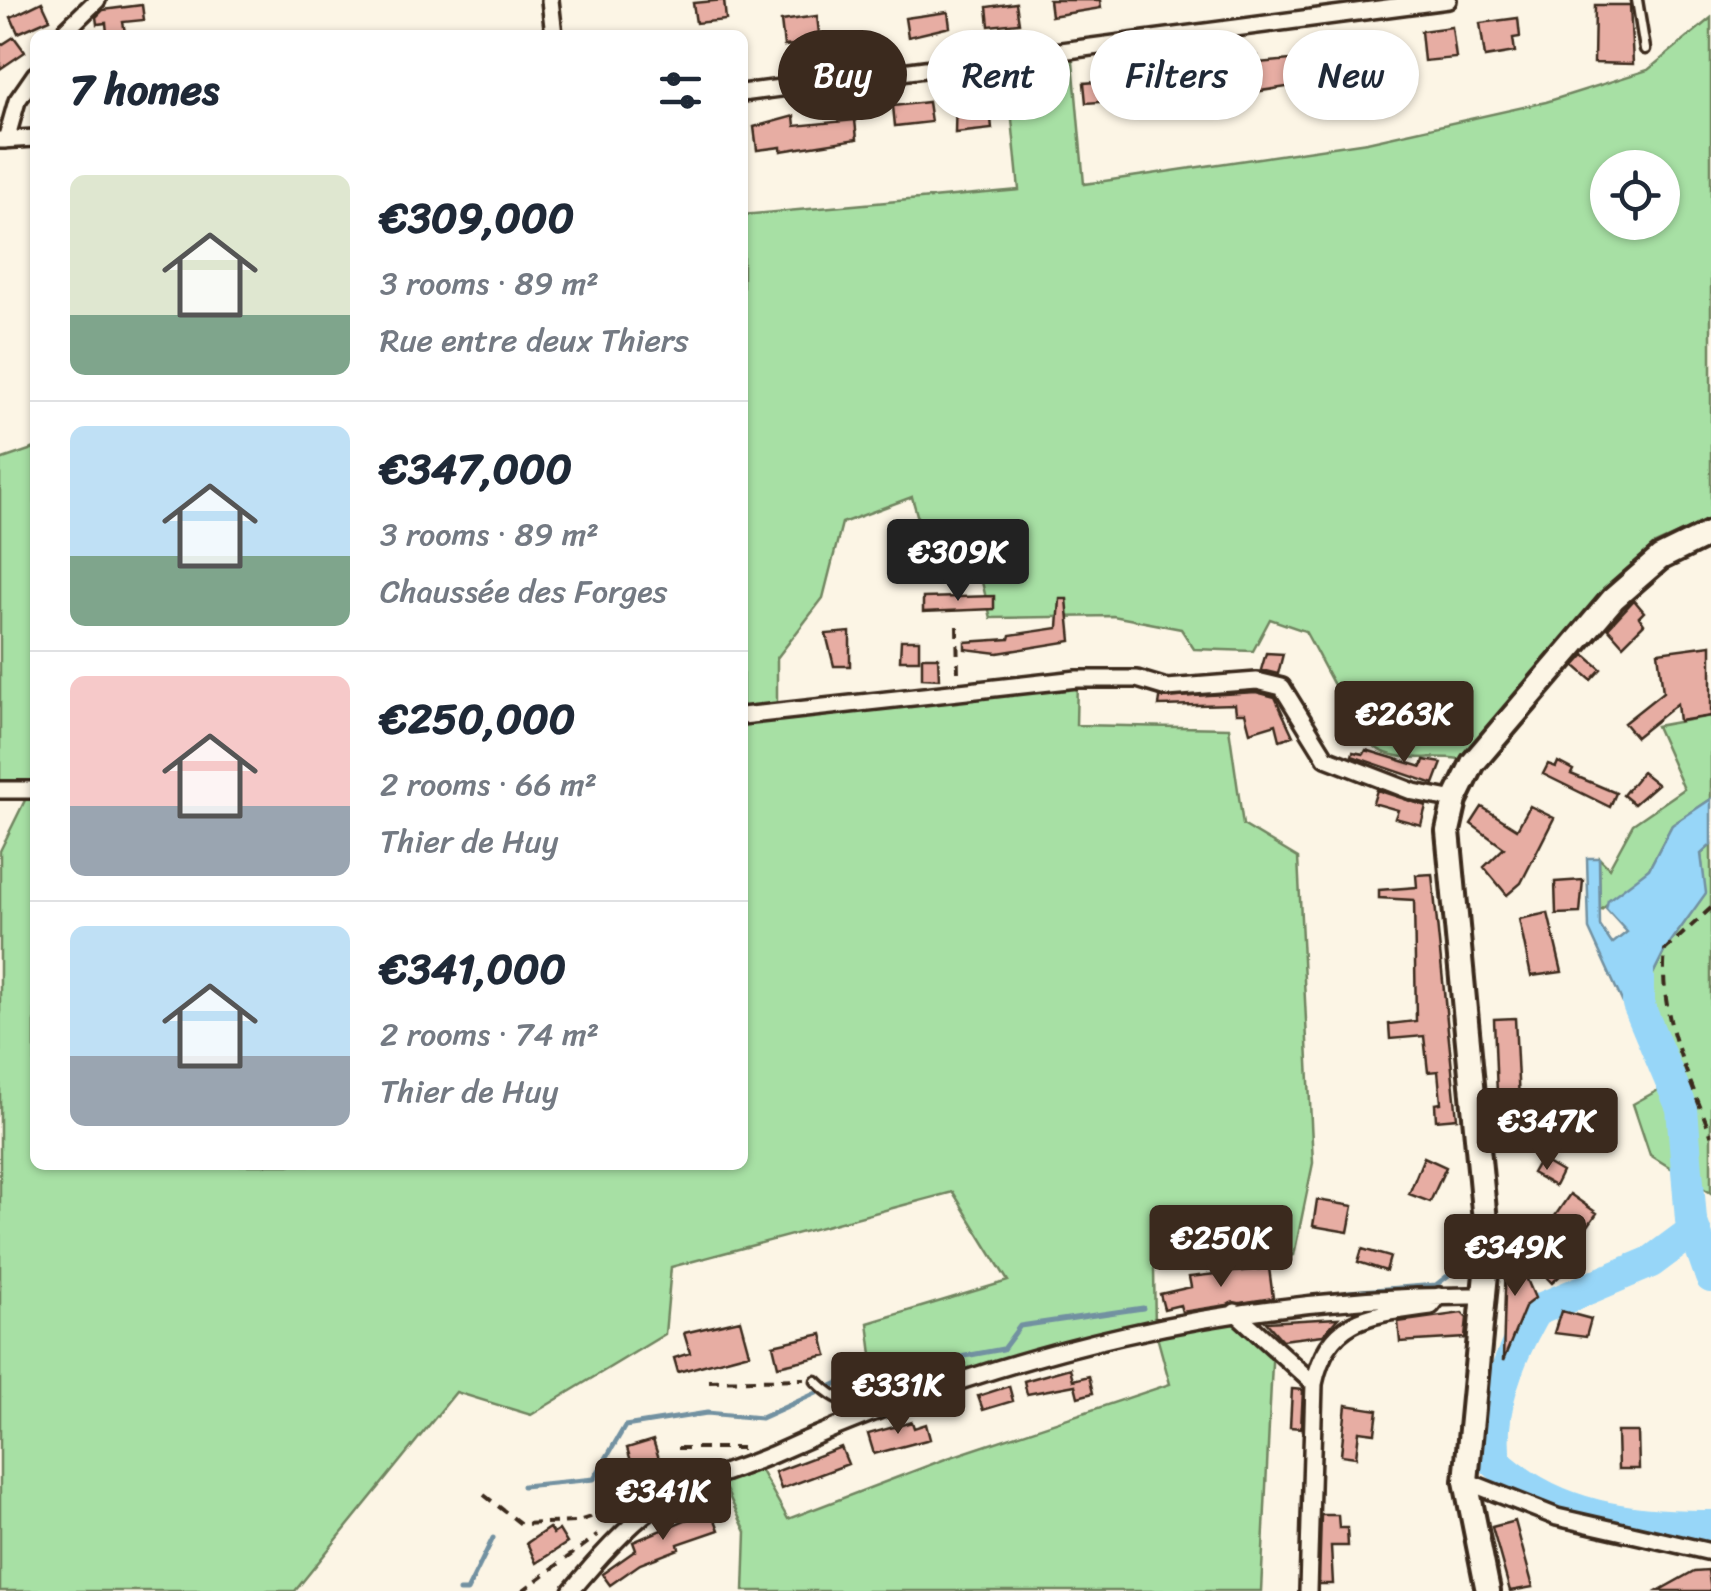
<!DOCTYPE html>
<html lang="en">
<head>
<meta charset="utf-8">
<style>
	body { margin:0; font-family:Sriracha,sans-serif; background:#f6f6f7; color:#1f2937; height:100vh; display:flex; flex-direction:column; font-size:38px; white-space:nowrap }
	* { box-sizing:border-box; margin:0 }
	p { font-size:32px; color:#747a83 }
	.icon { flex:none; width:55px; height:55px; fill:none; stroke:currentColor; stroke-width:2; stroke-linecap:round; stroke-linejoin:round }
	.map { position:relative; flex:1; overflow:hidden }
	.panel { position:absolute; left:30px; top:30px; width:718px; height:1140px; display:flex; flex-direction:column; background:#fff; border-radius:15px; box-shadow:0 2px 8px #0004 }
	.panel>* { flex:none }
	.banner { position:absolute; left:778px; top:30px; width:782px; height:90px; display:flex; gap:20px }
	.tools { position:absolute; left:1590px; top:150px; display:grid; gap:20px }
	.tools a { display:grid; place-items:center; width:90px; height:90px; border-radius:50%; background:#fff; box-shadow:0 2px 8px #0004; font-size:50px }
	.price { position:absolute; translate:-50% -85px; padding:0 22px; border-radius:10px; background:#3b2a1e; color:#fff; font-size:32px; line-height:65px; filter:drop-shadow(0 2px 5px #0008) }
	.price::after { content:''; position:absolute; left:50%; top:60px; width:30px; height:22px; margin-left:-15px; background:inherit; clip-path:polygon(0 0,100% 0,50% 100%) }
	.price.active { background:#222; color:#fff }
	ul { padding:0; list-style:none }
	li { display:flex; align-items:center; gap:30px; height:250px; padding:0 40px }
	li+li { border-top:2px solid #e0e1e3 }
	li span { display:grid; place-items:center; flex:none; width:280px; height:200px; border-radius:15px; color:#555 }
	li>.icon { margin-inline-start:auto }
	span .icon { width:120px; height:120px; fill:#fffc; stroke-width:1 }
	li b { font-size:42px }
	h2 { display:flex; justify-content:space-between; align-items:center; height:120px; padding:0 40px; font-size:42px }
	.chip { padding:0 35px; border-radius:45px; background:#fff; box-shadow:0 2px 8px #0004; font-size:35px; line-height:90px }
	.chip.active { background:#3b2a1e; color:#fff }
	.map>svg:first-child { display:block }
</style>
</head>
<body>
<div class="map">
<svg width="1711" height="1591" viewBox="0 0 1711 1591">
	<rect width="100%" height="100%" fill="#fcf5e5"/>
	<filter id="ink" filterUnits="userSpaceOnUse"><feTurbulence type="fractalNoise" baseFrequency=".01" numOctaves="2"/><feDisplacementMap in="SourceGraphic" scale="20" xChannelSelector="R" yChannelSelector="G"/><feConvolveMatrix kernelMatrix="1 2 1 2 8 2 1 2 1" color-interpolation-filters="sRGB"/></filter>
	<g filter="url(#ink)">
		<!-- green -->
		<path fill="#a7e0a4" stroke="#718561" stroke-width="2.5" fill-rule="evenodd" d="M1711,18v501l-56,25 -49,49 -147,166c-25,-4 -55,3 -78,-8 -22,-11 -61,-94 -76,-120l-35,-12 -17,32 -59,-2 -13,-20 -68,-13 -122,2 -10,-40 -46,2 -23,-83 -70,26 -19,75 -46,60v51l300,-30 -1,46 153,3 14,97 55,33 15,305 -19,92 -140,14 1,59 80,-16 38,30 -12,249h-517l2,-59 -26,-55 36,-15 32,57 160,-61 222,-74 -15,-55 -276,81 -11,-87 140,-42 -55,-89 -282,75 -6,67 -134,81 -75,-23 -161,199h-295v-740l30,-61h-30v-330l35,-12v717h707l1,-950 276,-25 -13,-132 66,-8 12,134 283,-42 179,-40 102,-32zM1608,168h54v54h-54z
			M1711,716v83l-39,26 -23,44 -49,42 -1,-53 10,10 24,-44 51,-35 -28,-63z
			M1711,845v348l-61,-38 -17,-51 29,-16 -24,-84 27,-54 40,-57 -4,-39z"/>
		<!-- water -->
		<path fill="#97d6f8" stroke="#7291a1" stroke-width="2.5" d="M1711,799v46l-10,9 5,39 -41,57 -27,54 -12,6 -37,-81 -2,-71h12l1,68 12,18 15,-12 -21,-23 2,-9 41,-31 23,-44z"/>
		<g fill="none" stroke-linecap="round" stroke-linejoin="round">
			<!-- stream -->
			<path stroke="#7291a1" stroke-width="5" d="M1348,1292l88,-7 32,-25
				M523,1486l71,-7 31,-53 82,-13 54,5 91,-41 151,-28 17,-23 123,-18
				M459,1591h8l26,-53"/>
			<!-- river -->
			<path stroke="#97d6f8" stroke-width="32" d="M1638,959v45l44,104 9,112 20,57
				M1694,1230l-43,32 -116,49c-27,47 -47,97 -40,151 60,56 137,65 216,64"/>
		</g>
		<!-- building -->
		<path fill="#e7ada3" stroke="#3b2a1e" stroke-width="2.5" d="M724,0l2,20 -30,3 -3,-20z
			M1049,0h51l1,8 -50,8z
			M42,2l8,17 -32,14 -7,-16z
			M1016,3l3,20 -30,3 -2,-19z
			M142,5l2,15 -21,2 2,10 -18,1 -1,-10 -9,1 -1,-7 7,-7z
			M1595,5h35l3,59 -39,-1z
			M948,12l2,15 -42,10 -3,-19z
			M817,16l3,26 -36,4 -3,-25z
			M1518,18l2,19 -7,1 2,14 -30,5 -5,-34z
			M1452,27l4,31 -32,3 -3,-30z
			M14,37l11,15 -25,17v-23z
			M1390,41l5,37 -44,6 -4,-28 31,-5 -1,-8z
			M1257,56l1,7 53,-5 2,25 -91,14 -4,-38z
			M1187,63l4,19 -39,6 -3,-18z
			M1096,77h28l2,23 -40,3 -2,-20 12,-1z
			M971,92l2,17 17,-2 2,22 -37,4 1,-39z
			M928,102l3,20 -36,4 -2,-20z
			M794,116l1,10 60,-6 2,19 -76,12v-4l-24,3 -3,-23z
			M994,596v13l-71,3v-14z
			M1060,599h7l4,42 -73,12 -33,-4v-7l44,-3 1,-4 48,-7z
			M1634,600l10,12 -5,5 5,7 -21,21 -15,-17z
			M850,632v34h-16l-8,-32z
			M901,640h18v20h-19z
			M1711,645v71l-32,5 -2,-17 -41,33 -12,-14 39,-31 -5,-40z
			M1266,653l17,1 -5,20 -17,-4z
			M1585,655l16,14 -10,11 -16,-14z
			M922,657h16l1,22 -17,-1z
			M1256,692l19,5 18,39 -13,4 -4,-16 -26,8 -5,-19h-9l-1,-9 -76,2 1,-8z
			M1366,750l56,17 2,-7 18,3 -8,21 -82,-28 1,-4 11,2z
			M1558,762l15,8 -2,4 45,19 -6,14 -67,-33 5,-10 8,3z
			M1642,772l15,12 -23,20 -11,-9z
			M1377,790l49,16 -5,19 -26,-7 3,-8 -25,-7z
			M1530,806l24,12 -33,65 -14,12 -23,-28 20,-19 -33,-24 11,-17 35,22z
			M1432,874l25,244 -21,2 -1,-16 6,-1 -3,-32 -10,1 -4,-36 -34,3 -1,-15 27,-3 -2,-121 -35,-2v-8l38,-3 -1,-12z
			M1583,880l-3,33 -24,1 -1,-32z
			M1548,913l14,59 -31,4 -12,-57z
			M1515,1018l4,83 7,-1 6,35 -25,2 -2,-44 -8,1 -3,-75z
			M1424,1157l22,10 -16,35 -21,-8z
			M1540,1159l22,13 -7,14 -23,-13z
			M1570,1194l27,19 -25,36 8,9 -28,25 -23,-24 32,-38 -6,-5z
			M1317,1200l36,6 -5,26 -35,-6z
			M1362,1249l28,8 -4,14 -28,-9z
			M1517,1256l18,42 -9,7 -23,56 3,-104z
			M1269,1268l4,30 -91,14 -2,-7 -16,4 -4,-15 31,-7 -2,-10z
			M1561,1311l30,8 -5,18 -32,-4z
			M1462,1313l5,5 -2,20 -65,4 -2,-20z
			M1338,1318l-15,17 -41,5 -16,-18z
			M740,1320l9,33 -71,19 -4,-14 16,-5 -6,-20z
			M822,1334l5,21 -49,11 -5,-21z
			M1070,1368l3,12 16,-4 4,17 -15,4 -3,-12 -48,9 -3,-13z
			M1009,1386l4,15 -30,9 -5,-14z
			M1292,1389l11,1 -2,38 -11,-1z
			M1346,1405l32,5 -3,23 -16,-2 -3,26 -15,-2z
			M912,1422l2,6 12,-4 4,15 -56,15 -6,-20z
			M1617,1432h21l1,37h-21z
			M653,1440l8,25 -26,9 -8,-26z
			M841,1447l7,17 -67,25 -6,-17z
			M711,1509l8,21 -41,14 1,5 -39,15 -30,21 -8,-11 34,-24 -3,-8z
			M1321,1515h17l1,13h8l1,18h-17l2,38h-14z
			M1515,1521l18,66 -23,4 -18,-64z
			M549,1528l4,6 6,-4 8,13 -31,20 -9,-20z
			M1708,1570l3,21h-53l36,-20z"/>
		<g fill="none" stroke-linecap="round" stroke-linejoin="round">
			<defs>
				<path id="lane" d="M1637,0l8,49
					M816,1381c34,35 53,20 96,10"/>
				<path id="street" d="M550,0l4,35
					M61,35l36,-35
					M742,93l706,-93
					M0,140l35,-2
					M6,140l11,-39 18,-26
					M742,716l335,-37h60l30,9 90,-7 25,6 44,71 88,34 41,8
					M0,790h35
					M1235,1312l79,72
					M1466,1481l91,36 154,35
					M571,1591c25,-30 53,-62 85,-86 29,-22 84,-36 118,-51 225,-102 466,-161 713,-158
					M1308,1591l6,-207c14,-68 58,-70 117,-78l8,-10"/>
				<path id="secondary" d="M1488,1591l-22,-110 22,-228 -40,-422 7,-31 18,-37 140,-164 47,-41 51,-25"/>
			</defs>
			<!-- lane casing -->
			<use href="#lane" stroke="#3b2a1e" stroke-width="15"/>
			<!-- street casing -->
			<use href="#street" stroke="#3b2a1e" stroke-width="22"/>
			<!-- secondary casing -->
			<use href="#secondary" stroke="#3b2a1e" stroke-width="30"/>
			<!-- path -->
			<path stroke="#3b2a1e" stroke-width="4" stroke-dasharray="10 8" stroke-linecap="butt" d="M957,626l1,49
				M1711,908l-46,42c-7,68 23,122 46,185
				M709,1381l95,-2
				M678,1448h65
				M484,1495l37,29 54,-2 54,-17
				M522,1591l76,-56"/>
			<!-- lane -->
			<use href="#lane" stroke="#fcf5e5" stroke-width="8"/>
			<!-- street -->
			<use href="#street" stroke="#fcf5e5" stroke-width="15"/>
			<!-- secondary -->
			<use href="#secondary" stroke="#fcf5e5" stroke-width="22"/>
		</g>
	</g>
</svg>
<div class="tools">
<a><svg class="icon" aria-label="locate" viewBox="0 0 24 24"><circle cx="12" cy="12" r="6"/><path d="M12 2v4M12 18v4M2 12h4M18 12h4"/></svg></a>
</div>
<b class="price active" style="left:958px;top:604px">€309K</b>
<b class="price" style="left:1404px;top:766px">€263K</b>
<b class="price" style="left:1547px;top:1173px">€347K</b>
<b class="price" style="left:1221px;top:1290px">€250K</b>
<b class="price" style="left:1515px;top:1299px">€349K</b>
<b class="price" style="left:898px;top:1437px">€331K</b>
<b class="price" style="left:663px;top:1543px">€341K</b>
<div class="banner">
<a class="chip active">Buy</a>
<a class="chip">Rent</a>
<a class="chip">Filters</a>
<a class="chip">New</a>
</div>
<section class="panel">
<h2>7 homes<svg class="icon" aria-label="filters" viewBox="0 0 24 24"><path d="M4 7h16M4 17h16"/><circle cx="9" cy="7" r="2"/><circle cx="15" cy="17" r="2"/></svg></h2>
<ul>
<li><span style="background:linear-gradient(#dfe7d0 70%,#7fa58c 0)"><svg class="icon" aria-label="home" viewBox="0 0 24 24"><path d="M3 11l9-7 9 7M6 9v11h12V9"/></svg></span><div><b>€309,000</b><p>3 rooms · 89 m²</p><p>Rue entre deux Thiers</p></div></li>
<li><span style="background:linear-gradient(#bfe0f5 65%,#7fa58c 0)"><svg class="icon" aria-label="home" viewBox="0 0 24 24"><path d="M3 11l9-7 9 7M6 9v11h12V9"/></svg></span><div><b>€347,000</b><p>3 rooms · 89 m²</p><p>Chaussée des Forges</p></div></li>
<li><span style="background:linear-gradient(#f6c9c9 65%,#9aa5b1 0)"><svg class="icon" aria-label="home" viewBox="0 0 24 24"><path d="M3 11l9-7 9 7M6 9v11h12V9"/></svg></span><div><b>€250,000</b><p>2 rooms · 66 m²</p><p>Thier de Huy</p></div></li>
<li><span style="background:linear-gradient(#bfe0f5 65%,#9aa5b1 0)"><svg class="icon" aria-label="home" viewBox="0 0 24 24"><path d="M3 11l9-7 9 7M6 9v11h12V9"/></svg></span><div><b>€341,000</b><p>2 rooms · 74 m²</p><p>Thier de Huy</p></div></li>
</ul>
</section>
</div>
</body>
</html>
